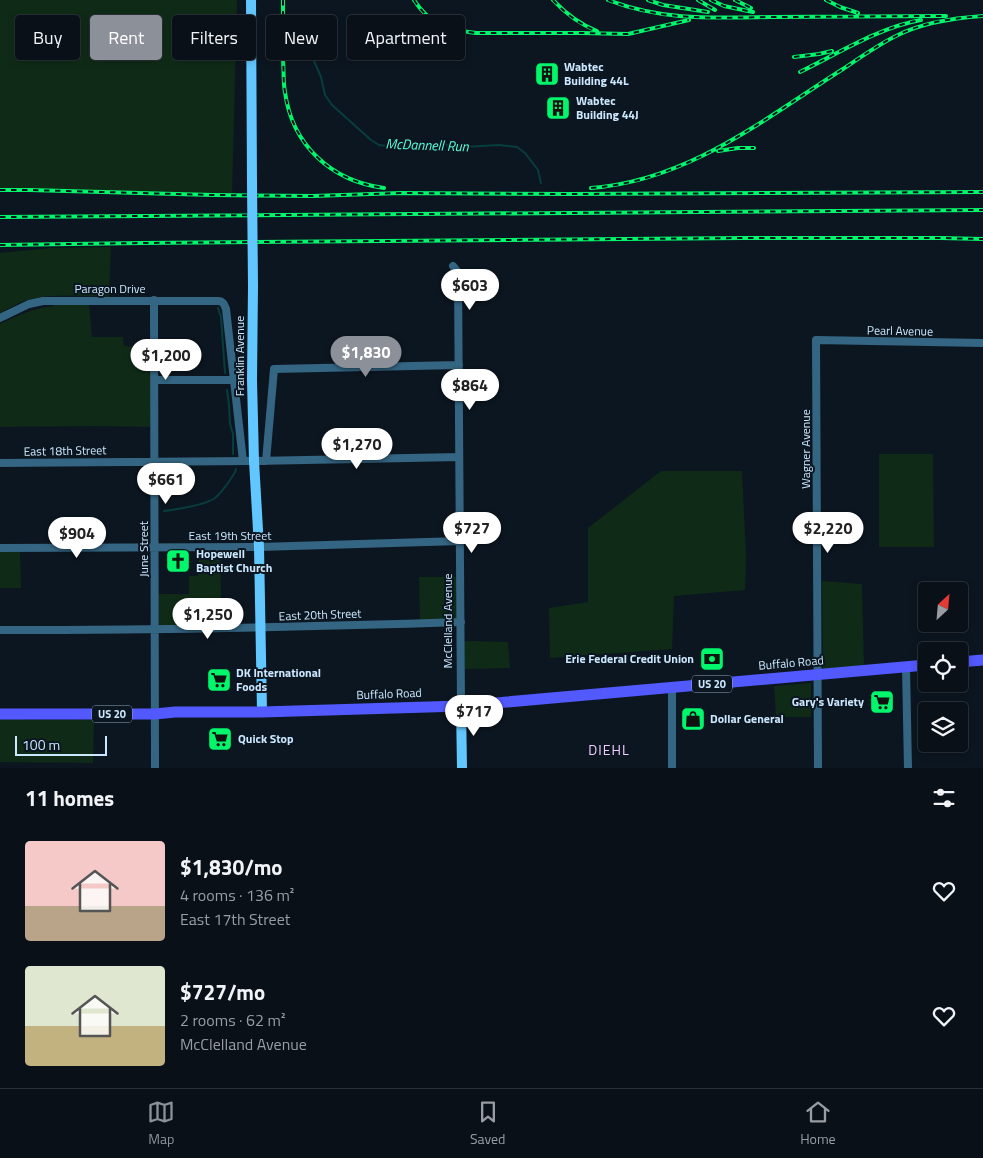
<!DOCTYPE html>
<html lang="en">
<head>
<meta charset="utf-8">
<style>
	body { margin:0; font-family:"Titillium Web",sans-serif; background:#171e25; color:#f1f3f6; height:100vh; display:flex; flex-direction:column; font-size:19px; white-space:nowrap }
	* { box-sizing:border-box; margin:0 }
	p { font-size:16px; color:#999da2 }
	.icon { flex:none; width:28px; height:28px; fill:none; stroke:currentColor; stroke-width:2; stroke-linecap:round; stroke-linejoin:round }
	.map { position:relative; height:768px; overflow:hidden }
	.sheet { display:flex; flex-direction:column; background:#091018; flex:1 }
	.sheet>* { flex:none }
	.hud { position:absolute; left:15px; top:15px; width:500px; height:45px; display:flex; gap:10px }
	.needle { width:32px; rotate:26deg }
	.tools { position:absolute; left:918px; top:582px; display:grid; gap:10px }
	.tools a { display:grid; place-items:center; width:50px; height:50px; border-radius:5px; background:#091018; box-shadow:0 2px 8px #0003,0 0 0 1px #293037; font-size:25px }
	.scale { position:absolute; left:15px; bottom:12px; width:92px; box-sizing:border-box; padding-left:5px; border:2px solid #cbe8ff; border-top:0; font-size:14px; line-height:18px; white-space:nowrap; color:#cbe8ff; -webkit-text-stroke:4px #0c1620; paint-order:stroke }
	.price { position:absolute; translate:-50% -42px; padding:0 11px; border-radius:18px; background:#fff; color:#222; font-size:16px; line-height:32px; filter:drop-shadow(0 1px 2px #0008) }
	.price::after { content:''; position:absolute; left:50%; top:30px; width:15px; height:11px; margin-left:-8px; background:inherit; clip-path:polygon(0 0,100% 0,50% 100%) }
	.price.on { background:#8c9099; color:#fff }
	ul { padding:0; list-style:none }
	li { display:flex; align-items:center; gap:15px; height:125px; padding:0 25px }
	li span { display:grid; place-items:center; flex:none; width:140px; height:100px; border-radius:5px; color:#555 }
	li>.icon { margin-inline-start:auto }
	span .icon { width:60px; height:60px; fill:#fffc; stroke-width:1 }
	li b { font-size:21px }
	h2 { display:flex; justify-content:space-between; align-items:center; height:60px; padding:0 25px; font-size:21px }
	.chip { padding:0 18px; border-radius:5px; background:#091018; box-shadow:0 2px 8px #0003,0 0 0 1px #293037; font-size:18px; line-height:45px }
	.chip.on { background:#8c9099; color:#fff }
	.dock { display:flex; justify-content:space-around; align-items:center; height:70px; border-top:1px solid #293037; background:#091018; font-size:14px; color:#999da2 }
	.dock a { display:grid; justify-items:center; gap:2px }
	.dock .on { color:#8c9099 }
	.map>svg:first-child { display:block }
</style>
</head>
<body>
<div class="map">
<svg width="983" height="768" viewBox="0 0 983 768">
	<rect width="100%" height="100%" fill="#0c1620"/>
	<!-- green -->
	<path fill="#0f2b17" d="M0,0h237l-5,195 -56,-3 -176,-4z
		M111,247l-2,50c-27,-1 -58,-4 -85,4 -8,3 -16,8 -24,12v-60l51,-5z
		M54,304h35l3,33h31l1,9 27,2 1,47 -2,32 -55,-1 -95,1v-103c19,-9 32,-16 54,-18z
		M879,454h54l1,93h-55z
		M661,471h81l4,85 -1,34 -71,6 -2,53 -122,9 -1,-50 39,-6v-74z
		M20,551l1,37h-21v-36z
		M199,551h21l1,43 -1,32h-61l-1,-32h31v-18h9z
		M419,577h38v42l-37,2z
		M822,581l40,3 2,83 -40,3 -1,-2z
		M467,641l41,1 2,26 -45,1 -1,-27z
		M811,683v34h-35l-2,-31z
		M0,718l38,2h56l-1,43 -93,-1z"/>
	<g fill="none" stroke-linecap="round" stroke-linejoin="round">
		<!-- stream -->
		<path stroke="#073e3d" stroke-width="2" d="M302,26l4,17 15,34 4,18 7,10 39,35 8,5 8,1 61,-1 16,2 35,-2 18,2 8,6 13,17 3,13
			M218,308l3,9 4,56
			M227,390l2,15 1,19 3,10v20
			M164,511c13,-2 40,-5 51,-13 5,-4 9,-10 13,-15 3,-5 7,-9 8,-14"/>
		<!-- street -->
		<path stroke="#346582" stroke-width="8" d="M453,266l4,5 1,5 3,430
			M154,300l1,468
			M0,318l29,-14 14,-3h175c5,0 6,3 8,8l17,152
			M155,380h79
			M266,461l8,-92 185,-4
			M0,463l250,-2 209,-4
			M0,548l259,-1 201,-6
			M0,630c154,0 308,-3 461,-8
			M906,667l2,101
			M672,687v81
			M818,768l-2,-428 167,3"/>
		<!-- secondary -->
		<path stroke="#62c7ff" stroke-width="10" d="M251,0l1,183
			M253,286l-1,94 2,81 5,86 3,165
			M461,706l1,62"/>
		<!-- primary -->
		<path stroke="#5259ff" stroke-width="11" d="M959,662l24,-2
			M0,714h155l20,-2h87l199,-6 465,-41"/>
		<defs>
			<path id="rail" d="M283,0c0,20 0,41 0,61 1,10 0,21 2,31 7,53 46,89 99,96
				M414,0c15,24 35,30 62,33h105l47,1 61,-14
				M553,0c13,14 26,24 44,31
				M608,0c54,21 106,18 162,17 59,0 117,-1 176,-1
				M648,0l15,5 45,7
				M698,0l17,10
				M711,0l13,6 29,6
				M735,0l16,8
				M826,0l14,7 18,6
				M794,57l25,-3 13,-3
				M800,72c37,-18 80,-45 121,-52
				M718,151l20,-3h16
				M591,188c97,-7 173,-69 252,-119 18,-12 36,-25 55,-34 26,-13 56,-17 85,-19
				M0,190h29l184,5 100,1 88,-3 169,1 413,-2
				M0,217l983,-7
				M0,245l142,-2 600,-5h199l42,1"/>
		</defs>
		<!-- rail casing -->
		<use href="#rail" stroke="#00f66b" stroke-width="4"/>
		<!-- rail -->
		<use href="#rail" stroke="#0c1620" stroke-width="2" stroke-dasharray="5.5" stroke-linecap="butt"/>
		<!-- secondary-bridge -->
		<path stroke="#62c7ff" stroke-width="10" d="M252,183l1,103"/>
	</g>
	<!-- icons -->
	<defs>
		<symbol id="building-square" viewBox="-11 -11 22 22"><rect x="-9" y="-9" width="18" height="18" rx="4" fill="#00f66b" stroke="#0c1620"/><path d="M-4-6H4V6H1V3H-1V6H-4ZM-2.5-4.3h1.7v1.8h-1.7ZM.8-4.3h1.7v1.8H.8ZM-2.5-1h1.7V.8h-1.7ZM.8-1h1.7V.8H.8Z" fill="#111"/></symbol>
		<symbol id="church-square" viewBox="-11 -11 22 22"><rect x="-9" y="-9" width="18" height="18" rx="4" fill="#00f66b" stroke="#0c1620"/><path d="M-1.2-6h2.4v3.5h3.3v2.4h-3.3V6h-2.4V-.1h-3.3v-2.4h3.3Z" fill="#111"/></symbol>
		<symbol id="bank-square" viewBox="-11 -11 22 22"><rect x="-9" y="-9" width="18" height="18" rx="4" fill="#00f66b" stroke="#0c1620"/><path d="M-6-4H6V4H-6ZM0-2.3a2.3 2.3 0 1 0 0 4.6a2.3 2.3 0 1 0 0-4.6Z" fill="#111"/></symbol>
		<symbol id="supermarket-square" viewBox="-11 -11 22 22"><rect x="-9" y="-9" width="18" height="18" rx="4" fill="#00f66b" stroke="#0c1620"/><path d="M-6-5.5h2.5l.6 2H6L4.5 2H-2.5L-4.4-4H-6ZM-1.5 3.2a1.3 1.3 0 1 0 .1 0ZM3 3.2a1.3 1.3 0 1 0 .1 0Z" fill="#111"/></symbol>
		<symbol id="shop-square" viewBox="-11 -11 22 22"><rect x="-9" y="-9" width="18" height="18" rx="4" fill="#00f66b" stroke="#0c1620"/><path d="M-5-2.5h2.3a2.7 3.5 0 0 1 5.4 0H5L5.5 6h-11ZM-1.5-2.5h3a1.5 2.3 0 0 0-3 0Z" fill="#111"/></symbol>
	</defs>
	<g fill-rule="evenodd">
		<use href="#building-square" x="533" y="60" width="28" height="28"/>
		<use href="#building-square" x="544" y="94" width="28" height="28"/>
		<use href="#church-square" x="164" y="547" width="28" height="28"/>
		<use href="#bank-square" x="698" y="645" width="28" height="28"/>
		<use href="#supermarket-square" x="205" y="666" width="28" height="28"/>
		<use href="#supermarket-square" x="868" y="688" width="28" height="28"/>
		<use href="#shop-square" x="679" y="705" width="28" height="28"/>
		<use href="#supermarket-square" x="206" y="725" width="28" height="28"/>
	</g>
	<g text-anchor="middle" stroke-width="4" stroke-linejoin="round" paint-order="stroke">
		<!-- shield labels -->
		<g fill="#0c1620" stroke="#92a9bc" stroke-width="1">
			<rect x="692" y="675.5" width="40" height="17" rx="4"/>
			<rect x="92" y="705.5" width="40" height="17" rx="4"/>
		</g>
		<g font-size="11" font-weight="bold" fill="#cbe8ff">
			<text x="712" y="688">US 20</text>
			<text x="112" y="718">US 20</text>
		</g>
		<!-- poi labels -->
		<g font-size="12" font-weight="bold" fill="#cbe8ff" stroke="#0c1620" text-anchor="start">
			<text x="564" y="71">Wabtec<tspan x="564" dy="14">Building 44L</tspan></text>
			<text x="576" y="105">Wabtec<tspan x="576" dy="14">Building 44J</tspan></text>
			<text x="196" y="558">Hopewell<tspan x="196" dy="14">Baptist Church</tspan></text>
			<text x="694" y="663" text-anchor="end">Erie Federal Credit Union</text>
			<text x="236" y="677">DK International<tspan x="236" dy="14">Foods</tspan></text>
			<text x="864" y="706" text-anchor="end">Gary's Variety</text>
			<text x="710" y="723">Dollar General</text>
			<text x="238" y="743">Quick Stop</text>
		</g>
		<!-- street labels -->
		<g font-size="12" fill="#cbe8ff" stroke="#0c1620">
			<text x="110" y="293">Paragon Drive</text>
			<text transform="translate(900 331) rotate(1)" y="4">Pearl Avenue</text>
			<text transform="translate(240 356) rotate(-90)" y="4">Franklin Avenue</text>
			<text transform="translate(806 449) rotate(-90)" y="4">Wagner Avenue</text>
			<text transform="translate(65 451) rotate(-1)" y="4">East 18th Street</text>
			<text x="230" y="540">East 19th Street</text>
			<text transform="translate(144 549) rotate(-90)" y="4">June Street</text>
			<text transform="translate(320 615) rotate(-2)" y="4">East 20th Street</text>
			<text transform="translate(448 621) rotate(-90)" y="4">McClelland Avenue</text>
			<text transform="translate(791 663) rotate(-5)" y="4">Buffalo Road</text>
			<text transform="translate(389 694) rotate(-2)" y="4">Buffalo Road</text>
		</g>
		<!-- water labels -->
		<g font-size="14" font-style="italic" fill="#59ffdd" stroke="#0c1620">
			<text transform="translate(427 145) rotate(2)" y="5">McDannell Run</text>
		</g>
		<!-- neighbourhood labels -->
		<g font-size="14" letter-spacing="1" fill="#f0cdff" stroke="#0c1620">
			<text x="609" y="755">DIEHL</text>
		</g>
	</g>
</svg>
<div class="tools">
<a><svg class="needle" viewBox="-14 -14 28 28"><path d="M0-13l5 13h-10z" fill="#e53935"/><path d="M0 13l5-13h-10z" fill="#999da2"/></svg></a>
<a><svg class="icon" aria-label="locate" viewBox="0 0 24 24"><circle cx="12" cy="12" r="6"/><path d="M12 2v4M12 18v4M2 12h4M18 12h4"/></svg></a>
<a><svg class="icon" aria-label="layers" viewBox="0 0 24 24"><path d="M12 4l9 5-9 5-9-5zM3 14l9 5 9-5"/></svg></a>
</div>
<div class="scale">100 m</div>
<b class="price" style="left:470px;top:311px">$603</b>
<b class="price on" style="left:366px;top:378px">$1,830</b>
<b class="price" style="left:166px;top:381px">$1,200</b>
<b class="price" style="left:470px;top:411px">$864</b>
<b class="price" style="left:357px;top:470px">$1,270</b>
<b class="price" style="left:166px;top:505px">$661</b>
<b class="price" style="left:472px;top:554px">$727</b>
<b class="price" style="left:828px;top:554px">$2,220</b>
<b class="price" style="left:77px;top:559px">$904</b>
<b class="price" style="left:208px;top:640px">$1,250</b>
<b class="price" style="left:474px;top:737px">$717</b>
<div class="hud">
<a class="chip">Buy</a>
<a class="chip on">Rent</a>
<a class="chip">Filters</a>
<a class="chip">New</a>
<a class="chip">Apartment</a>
</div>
</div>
<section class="sheet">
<h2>11 homes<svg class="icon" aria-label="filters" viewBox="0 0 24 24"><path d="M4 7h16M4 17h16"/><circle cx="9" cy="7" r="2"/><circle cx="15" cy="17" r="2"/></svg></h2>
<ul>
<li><span style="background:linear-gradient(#f6c9c9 65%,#b9a48a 0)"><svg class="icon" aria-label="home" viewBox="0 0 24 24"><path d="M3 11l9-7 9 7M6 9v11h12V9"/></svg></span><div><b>$1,830/mo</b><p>4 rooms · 136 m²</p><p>East 17th Street</p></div><svg class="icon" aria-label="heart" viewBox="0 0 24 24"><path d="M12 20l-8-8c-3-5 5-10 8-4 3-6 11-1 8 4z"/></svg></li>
<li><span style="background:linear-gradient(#dfe7d0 60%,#c2b280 0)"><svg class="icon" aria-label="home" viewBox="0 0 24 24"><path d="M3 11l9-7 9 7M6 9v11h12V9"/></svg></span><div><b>$727/mo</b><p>2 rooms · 62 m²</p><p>McClelland Avenue</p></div><svg class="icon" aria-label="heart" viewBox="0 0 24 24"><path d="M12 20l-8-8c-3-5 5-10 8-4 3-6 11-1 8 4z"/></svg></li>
</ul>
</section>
<nav class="dock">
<a class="on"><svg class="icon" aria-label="map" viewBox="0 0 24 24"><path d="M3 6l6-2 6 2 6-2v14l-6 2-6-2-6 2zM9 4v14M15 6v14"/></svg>Map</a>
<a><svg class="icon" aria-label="saved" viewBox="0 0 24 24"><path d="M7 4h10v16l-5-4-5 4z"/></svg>Saved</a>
<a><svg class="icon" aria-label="home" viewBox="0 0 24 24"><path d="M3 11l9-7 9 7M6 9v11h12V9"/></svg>Home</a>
</nav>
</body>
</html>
